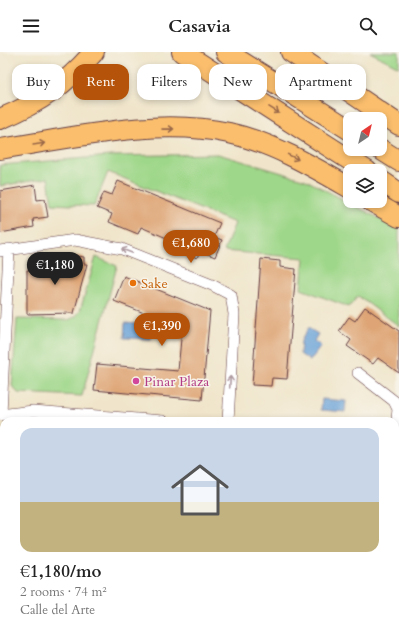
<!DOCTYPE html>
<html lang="en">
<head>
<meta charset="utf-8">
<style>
	body { margin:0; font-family:Cardo,serif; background:#f6f6f6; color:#222; height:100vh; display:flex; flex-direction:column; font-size:15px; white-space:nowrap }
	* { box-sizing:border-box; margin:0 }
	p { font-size:13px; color:#767676 }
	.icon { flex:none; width:22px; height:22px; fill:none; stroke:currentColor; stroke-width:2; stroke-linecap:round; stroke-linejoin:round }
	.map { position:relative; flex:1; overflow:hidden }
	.sheet { position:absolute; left:0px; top:365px; width:399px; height:220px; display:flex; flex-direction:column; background:#fff; border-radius:12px 12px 0 0; box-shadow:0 2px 6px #0003 }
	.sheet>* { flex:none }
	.banner { position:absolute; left:12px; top:12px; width:375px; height:36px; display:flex; gap:8px }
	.needle { width:26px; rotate:35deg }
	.buttons { position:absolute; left:343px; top:60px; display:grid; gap:8px }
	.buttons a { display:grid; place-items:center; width:44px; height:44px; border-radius:8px; background:#fff; box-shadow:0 2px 6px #0003; font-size:20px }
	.price { position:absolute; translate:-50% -34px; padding:0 9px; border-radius:14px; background:#b45309; color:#fff; font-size:13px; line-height:26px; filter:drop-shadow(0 1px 2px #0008) }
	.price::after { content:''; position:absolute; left:50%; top:24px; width:12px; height:9px; margin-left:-6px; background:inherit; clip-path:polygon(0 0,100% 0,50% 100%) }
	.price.on { background:#222; color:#fff }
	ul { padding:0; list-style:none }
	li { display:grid; align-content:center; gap:8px; height:212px; padding:0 20px }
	li span { display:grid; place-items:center; height:124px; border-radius:12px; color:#555 }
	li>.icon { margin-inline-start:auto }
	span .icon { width:72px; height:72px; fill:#fffc; stroke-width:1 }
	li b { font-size:17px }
	.chip { padding:0 14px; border-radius:12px; background:#fff; box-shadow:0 2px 6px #0003; font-size:14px; line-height:36px }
	.chip.on { background:#b45309; color:#fff }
	header { display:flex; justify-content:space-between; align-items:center; height:52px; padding:0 20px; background:#fff; font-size:18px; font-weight:700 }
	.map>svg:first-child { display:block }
</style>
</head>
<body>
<header><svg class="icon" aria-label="menu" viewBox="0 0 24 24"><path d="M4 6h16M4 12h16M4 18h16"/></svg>Casavia<svg class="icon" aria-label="search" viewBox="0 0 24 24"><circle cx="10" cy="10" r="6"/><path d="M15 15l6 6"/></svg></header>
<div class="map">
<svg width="399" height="585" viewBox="0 0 399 585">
	<rect width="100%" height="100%" fill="#f7f3e8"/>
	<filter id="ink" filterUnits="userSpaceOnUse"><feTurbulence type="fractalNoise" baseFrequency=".025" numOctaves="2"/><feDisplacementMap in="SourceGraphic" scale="8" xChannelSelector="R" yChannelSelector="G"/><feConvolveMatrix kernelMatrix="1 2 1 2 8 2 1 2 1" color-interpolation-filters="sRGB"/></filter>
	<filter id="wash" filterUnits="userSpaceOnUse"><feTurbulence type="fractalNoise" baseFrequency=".012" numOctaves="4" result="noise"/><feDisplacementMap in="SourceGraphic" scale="16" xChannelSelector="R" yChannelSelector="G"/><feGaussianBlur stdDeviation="0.9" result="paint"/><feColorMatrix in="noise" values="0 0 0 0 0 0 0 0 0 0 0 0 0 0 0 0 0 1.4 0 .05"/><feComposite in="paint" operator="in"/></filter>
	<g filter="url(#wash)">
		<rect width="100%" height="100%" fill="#f0e5ca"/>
		<!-- green -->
		<path fill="#9ed789" stroke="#747b5a" d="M370,0h29v15z
			M218,102l88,26 93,49v97l-41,-30 -9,11 -48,-18 3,-31 -80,-7 11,-28 -127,-51 -14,34 -42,-2 -4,-26 -48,8v-21l111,-9z
			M96,205l21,9 -35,130 -64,-3 -6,-7 5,-67 51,1 7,-3 5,-6z
			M42,581h67l1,3 5,1h-99z"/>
		<!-- water -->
		<path fill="#69a2d8" stroke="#5a6082" d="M125,271l27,2 -1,14 -27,-1z
			M308,276l10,6 -4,7 7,5 -11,15 -10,-7 1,-13z
			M322,347l24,2 -1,11 -24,-2z"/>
		<g id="blocks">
			<!-- building -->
			<path fill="#dea474" d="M118,129l102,42 -6,14 8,3 -7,17 -15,-6 -3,7 -30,-12 2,-7 -28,-12 -3,7 -29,-12 3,-8 -15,-6 7,-16 8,3z
				M35,133l2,15 8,-1 3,18 -15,2 1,8 -34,6v-42z
				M76,204l8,1v7h3l-13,49 -47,1v-44h4l2,-5h3v-2z
				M261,207l19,2v6l16,2 -9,110 -15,-1 -1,8 -19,-1z
				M124,224l86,35 -8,89 -108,-10 3,-26 81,7 4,-43 -68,-27z
				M365,255l34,24v42l-21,-15 -5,6 -26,-18 4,-6 -12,-9 10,-14 6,4z"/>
		</g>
	</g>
	<g filter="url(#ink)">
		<use href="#blocks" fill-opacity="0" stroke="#633d43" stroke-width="1"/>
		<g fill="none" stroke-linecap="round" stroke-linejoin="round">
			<defs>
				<path id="lane" d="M0,404l4,-1"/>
				<path id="street" d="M0,199l75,-11 47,9 90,36 19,10 3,19 -6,107
					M358,321l36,28 4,8 -3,31
					M1,362l8,-165
					M0,363l33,-4 130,10"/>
				<path id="highway" d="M182,0l185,119
					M226,0l124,78
					M291,0l108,73
					M0,67c41,-17 65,-34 94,-67
					M0,97c72,-11 157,-32 229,-16 44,10 83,33 121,55
					M380,97l19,12
					M380,128l19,13
					M371,149l28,16"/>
			</defs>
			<!-- lane casing -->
			<use href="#lane" stroke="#633d43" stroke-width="7"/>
			<!-- street casing -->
			<use href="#street" stroke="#633d43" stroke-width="12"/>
			<!-- highway casing -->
			<use href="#highway" stroke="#633d43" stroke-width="22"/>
			<!-- lane -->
			<use href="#lane" stroke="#fff" stroke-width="5.5"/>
			<!-- street -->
			<use href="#street" stroke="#fff" stroke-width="11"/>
			<!-- highway -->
			<use href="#highway" stroke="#fabe6d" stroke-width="20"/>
		</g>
		<!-- one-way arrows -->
		<defs><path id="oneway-shaft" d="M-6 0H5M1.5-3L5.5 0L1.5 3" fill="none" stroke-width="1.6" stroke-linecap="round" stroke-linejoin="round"/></defs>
		<g stroke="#996749">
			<use href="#oneway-shaft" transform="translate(274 58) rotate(32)"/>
			<use href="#oneway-shaft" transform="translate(168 77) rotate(-1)"/>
			<use href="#oneway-shaft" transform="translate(39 92) rotate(-9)"/>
			<use href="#oneway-shaft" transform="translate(293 105) rotate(26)"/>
		</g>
		<g stroke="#ae9aa0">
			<use href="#oneway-shaft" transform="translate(127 199) rotate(-159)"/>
			<use href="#oneway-shaft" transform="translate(230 330) rotate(-87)"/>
		</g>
	</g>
	<!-- markers -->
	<circle fill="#e8710a" stroke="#f7f3e8" stroke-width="1.5" cx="133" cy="231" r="4"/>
	<circle fill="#d1479c" stroke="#f7f3e8" stroke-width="1.5" cx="136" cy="329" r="4"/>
	<g text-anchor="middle" stroke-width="3" stroke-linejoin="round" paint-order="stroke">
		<!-- food labels -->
		<g font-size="14" fill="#c56008" stroke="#f7f3e8" text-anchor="start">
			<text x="141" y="236">Sake</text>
		</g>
		<!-- hotel labels -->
		<g font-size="14" fill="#b23c85" stroke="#f7f3e8" text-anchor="start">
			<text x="144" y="334">Pinar Plaza</text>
		</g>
	</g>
</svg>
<div class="buttons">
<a><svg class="needle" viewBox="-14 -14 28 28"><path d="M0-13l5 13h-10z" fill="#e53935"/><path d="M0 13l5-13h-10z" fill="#767676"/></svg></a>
<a><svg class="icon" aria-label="layers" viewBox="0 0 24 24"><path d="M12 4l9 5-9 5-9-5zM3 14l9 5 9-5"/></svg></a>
</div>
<b class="price" style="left:191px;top:212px">€1,680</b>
<b class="price on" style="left:55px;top:234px">€1,180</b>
<b class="price" style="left:162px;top:295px">€1,390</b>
<div class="banner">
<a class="chip">Buy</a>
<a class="chip on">Rent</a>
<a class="chip">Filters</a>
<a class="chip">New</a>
<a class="chip">Apartment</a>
</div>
<section class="sheet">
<ul>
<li><span style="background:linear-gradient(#c9d6e8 60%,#c2b280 0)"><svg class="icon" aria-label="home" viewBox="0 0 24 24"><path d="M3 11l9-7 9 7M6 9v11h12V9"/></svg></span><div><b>€1,180/mo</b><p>2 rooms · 74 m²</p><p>Calle del Arte</p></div></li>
</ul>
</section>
</div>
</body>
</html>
